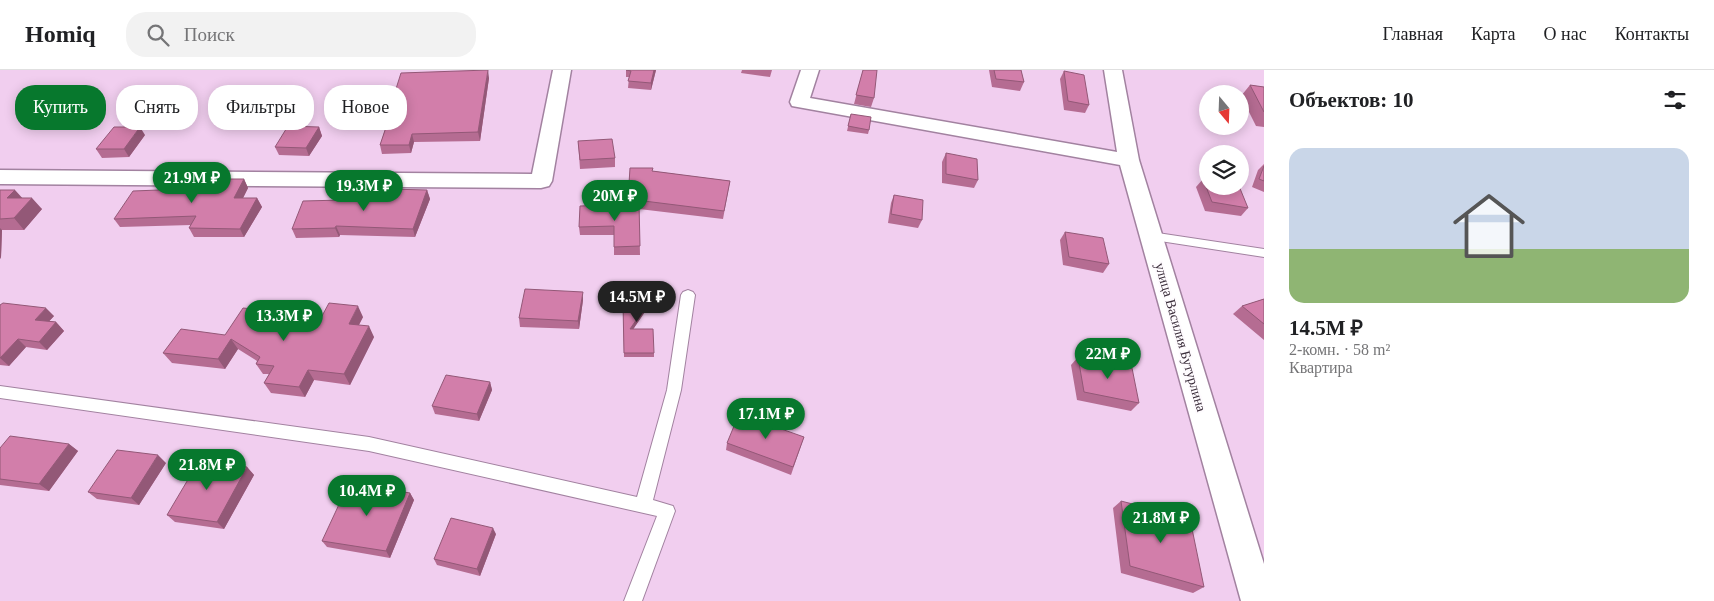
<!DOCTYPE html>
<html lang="ru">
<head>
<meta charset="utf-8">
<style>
	body { margin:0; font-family:"Times New Roman",serif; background:#f2f2f2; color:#202124; height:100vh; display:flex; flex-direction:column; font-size:19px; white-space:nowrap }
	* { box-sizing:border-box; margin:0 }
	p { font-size:16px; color:#757577 }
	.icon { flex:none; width:28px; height:28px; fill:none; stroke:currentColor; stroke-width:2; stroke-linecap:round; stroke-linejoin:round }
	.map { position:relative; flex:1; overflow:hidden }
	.sheet { display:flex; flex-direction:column; background:#fff; width:450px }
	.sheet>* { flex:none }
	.hud { position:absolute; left:15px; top:15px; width:475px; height:45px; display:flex; gap:10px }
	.needle { width:32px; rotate:161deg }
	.buttons { position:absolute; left:1199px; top:15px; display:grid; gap:10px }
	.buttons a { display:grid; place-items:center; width:50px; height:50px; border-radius:50%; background:#fff; box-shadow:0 2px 12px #0003; font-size:25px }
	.price { position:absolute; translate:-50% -42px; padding:0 11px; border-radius:18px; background:#07782d; color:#fff; font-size:16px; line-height:32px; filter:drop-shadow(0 1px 2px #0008) }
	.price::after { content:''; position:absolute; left:50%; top:30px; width:15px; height:11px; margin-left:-8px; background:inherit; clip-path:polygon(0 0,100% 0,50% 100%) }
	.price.selected { background:#222; color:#fff }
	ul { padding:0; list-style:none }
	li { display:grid; align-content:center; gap:10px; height:265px; padding:0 25px }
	li span { display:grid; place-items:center; height:155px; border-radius:15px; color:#555 }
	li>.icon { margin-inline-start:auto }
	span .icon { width:90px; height:90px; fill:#fffc; stroke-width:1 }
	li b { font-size:21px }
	h2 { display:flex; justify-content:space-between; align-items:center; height:60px; padding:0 25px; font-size:21px }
	.chip { padding:0 18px; border-radius:20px; background:#fff; box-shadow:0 2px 12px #0003; font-size:18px; line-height:45px }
	.chip.selected { background:#07782d; color:#fff }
	header { display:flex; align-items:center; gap:30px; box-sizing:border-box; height:70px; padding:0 25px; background:#fff; border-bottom:1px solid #e0e0e0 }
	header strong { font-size:24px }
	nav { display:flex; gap:28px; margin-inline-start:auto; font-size:18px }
	.search { width:350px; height:45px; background:#f2f2f2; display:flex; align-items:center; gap:12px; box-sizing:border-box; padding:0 18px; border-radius:20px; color:#757577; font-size:19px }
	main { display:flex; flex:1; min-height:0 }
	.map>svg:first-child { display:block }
</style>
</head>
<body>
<header>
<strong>Homiq</strong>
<div class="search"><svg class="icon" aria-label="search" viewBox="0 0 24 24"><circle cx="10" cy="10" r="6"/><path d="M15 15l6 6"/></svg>Поиск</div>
<nav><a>Главная</a><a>Карта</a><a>О нас</a><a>Контакты</a></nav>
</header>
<main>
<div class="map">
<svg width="1264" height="531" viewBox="0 0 1264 531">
	<rect width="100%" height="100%" fill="#f1ceef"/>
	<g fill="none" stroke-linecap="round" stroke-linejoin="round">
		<defs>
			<path id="lane" d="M1151,162l113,17v8l-117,-18 -2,-3 2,-3z
				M688,220l5,2 2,3 -14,95 -28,110 20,6 2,5 -33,90h-18l33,-85 -288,-65 -369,-53v-12l369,51 268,60 30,-107 14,-95 2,-3z"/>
			<path id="street" d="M553,0h18l-19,111 -3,5 -8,2 -541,-4v-14l532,4z
				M801,0h18l-9,28 307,54 -13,-82h18l17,90 125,404v37h-23l-121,-436 -328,-59 -2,-4z"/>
		</defs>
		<!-- lane casing -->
		<use href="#lane" stroke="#a282a0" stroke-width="2"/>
		<!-- street casing -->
		<use href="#street" stroke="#a282a0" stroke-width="3"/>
		<!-- lane -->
		<use href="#lane" fill="#fff" fill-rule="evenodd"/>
		<!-- street -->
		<use href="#street" fill="#fff" fill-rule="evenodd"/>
	</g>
	<!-- wall -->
	<path fill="#b56c92" d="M626,0h30l-5,20 -23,-2 1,-11h-3z
		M742,0h30l-2,7 -29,-4z
		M863,0l11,28 -3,9 -17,-3z
		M989,0h32l3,12 -4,9 -28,-4z
		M1064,1l25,34 -4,8 -21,-3 -4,-31z
		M489,8l-9,63 -66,1 -3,11 -29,1 -2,-9 16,-48 -1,-5z
		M1250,15l14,2v40l-8,-1 -15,-30z
		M851,44l18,16 -1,4 -21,-3z
		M319,57l3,9 -13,20 -30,-1 -4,-8z
		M145,65l-16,22 -27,1 -6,-9z
		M578,71l37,17v9l-35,2z
		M946,83l32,27 -4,8 -32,-5v-21z
		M1264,94v28l-12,-5 6,-17z
		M652,101l78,10 -7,38 -84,-10 1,46h-26v-20h-34l-1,-8 49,-23v-5z
		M244,109l4,9 -5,10h14l5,9 -18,30h-50l-5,-9 2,-3 -71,2 -6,-8 45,-29z
		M1203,109l45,29 -7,8 -36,-5 -9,-24z
		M0,120l22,8 20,11 -18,21h-22l-1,27 -1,2z
		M427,120l3,9 -15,38 -75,-2 -1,2 -43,1 -4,-9 91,-30z
		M894,125l28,25 -4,8 -30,-5 3,-20z
		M1065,162l44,32 -6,9 -40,-8 -3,-25z
		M655,227l-22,32 21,24v4h-30l-1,-53z
		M1264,229v41l-31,-26 9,-8z
		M583,230l-4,29 -59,-2 -1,-9z
		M0,235l54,11 -5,5 7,1 8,9 -17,19 -21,-3 -17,19 -9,-1z
		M322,246l41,1 -4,8 15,12 -24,48 -36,-5 -9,17 -34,-4 -7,-10 5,-9h-6l-7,-10 1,-3 -19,-12 -13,20 -53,-6 -9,-10 62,-18z
		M1078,287l61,46 -8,8 -54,-11 -6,-35z
		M490,312l2,8 -13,31 -44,-7 -3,-8z
		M804,367l-13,38 -65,-25 1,-7z
		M69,374l9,7 -29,40 -49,-6v-37z
		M166,393l-27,42 -42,-6 -9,-7z
		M247,397l7,8 -30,54 -49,-7 -8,-7z
		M410,423l4,7 -24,58 -63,-11 -5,-6z
		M1121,431l83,86 -11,6 -72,-20 -8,-65z
		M496,464l-16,42 -43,-11 -3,-6z"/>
	<!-- shaded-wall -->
	<path fill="#935877" d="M488,0l1,8 -9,63 -2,-9z
		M654,0h2l-5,20v-7z
		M140,57l5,8 -16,22 -5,-8z
		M319,57l3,9 -13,20 -3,-8z
		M412,64l2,8 -3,11 -2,-8z
		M244,109l4,9 -9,18 -5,-8z
		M15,120l10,11 -18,-3z
		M427,120l3,9 -15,38 -2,-8z
		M32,128l10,11 -18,21 -10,-12z
		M257,128l5,9 -18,30 -4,-8z
		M336,156l4,9 -1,2 -4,-9z
		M0,158l2,2 -1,27 -1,2z
		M583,222v8l-4,29 -1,-8z
		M655,223v4l-25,37v-5z
		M358,236l5,11 -9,17 -5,-10z
		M46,238l8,8 -11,12 -8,-8z
		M56,252l8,9 -17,19 -8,-8z
		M369,256l5,11 -24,48 -6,-11z
		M18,269l8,8 -17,19 -9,-8z
		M231,269l7,10 -13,20 -7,-10z
		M308,300l6,10 -9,17 -6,-10z
		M490,312l2,8 -13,31 -2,-7z
		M69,374l9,7 -29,40 -10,-7z
		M158,385l8,8 -27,42 -8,-7z
		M247,397l7,8 -30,54 -7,-7z
		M410,423l4,7 -24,58 -4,-7z
		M493,458l3,6 -16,42 -3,-7z"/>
	<!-- building -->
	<path fill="#d27eaa" stroke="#935877" d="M488,0l-10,62 -66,2 -3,11h-29l18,-53h-3l6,-19z
		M626,0h28l-3,13 -23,-2 3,-10z
		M863,0h14l-3,28 -18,-3z
		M994,0h27l3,12 -28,-3z
		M1064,1l20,4 5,30 -21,-4z
		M1250,15l14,2v25z
		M851,44l20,3 -2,13 -21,-4z
		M288,56l31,1 -13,21 -31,-1z
		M114,57h26l-16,22h-28z
		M612,69l3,19 -35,2 -2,-19z
		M946,83l31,6 1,21 -32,-6z
		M1264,96v15l-5,-2z
		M630,98h23l-1,3 78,10 -6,30 -96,-12z
		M221,109h23l-10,19h23l-17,31 -51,-1 7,-12 -82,3 19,-28 26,-1 3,-6 57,-1z
		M1203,109h5v7h31l9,22 -36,-6z
		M388,119l39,1 -14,39 -77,-3 -1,2 -43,1 11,-28 80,-2z
		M0,120h15l-8,8h25l-18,20 -14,1z
		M894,125l29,5 -1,20 -31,-6z
		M639,134l1,42 -26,1v-21l-35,1 1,-21z
		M1065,162l38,6 6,26 -40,-7z
		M636,216l19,7 -25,36h23l1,24h-30l-1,-49z
		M525,219l58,3 -5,29 -59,-3z
		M1264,229v25l-22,-18z
		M3,233l43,5 -11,12 21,2 -17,20 -21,-3 -18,19v-53z
		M329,233l29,3 -9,18 20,2 -25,48 -36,-4 -9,17 -35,-4 10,-17 -18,-2 4,-7 -29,-18 -13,20 -55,-6 18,-24 44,6 18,-27 79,8z
		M1078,287l54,11 7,35 -55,-11z
		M446,305l44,7 -13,32 -45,-8z
		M739,344l65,23 -11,30 -66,-24z
		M10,366l59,8 -30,40 -39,-5v-31z
		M117,380l41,5 -27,43 -43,-6z
		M199,391l48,6 -30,55 -50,-7z
		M349,413l61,10 -24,58 -64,-10z
		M1121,431l69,18 14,68 -74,-21z
		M451,448l42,10 -16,41 -43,-10z"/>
	<g text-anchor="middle" stroke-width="4" stroke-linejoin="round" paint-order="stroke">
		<!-- street labels -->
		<g font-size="14" fill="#3a2d3a" stroke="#fefbfe">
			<text transform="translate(1181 267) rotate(74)" y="5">улица Василия Бутурлина</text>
		</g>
	</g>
</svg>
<div class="buttons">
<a><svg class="needle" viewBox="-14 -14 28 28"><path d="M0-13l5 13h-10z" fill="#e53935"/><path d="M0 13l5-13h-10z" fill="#757577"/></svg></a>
<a><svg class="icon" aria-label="layers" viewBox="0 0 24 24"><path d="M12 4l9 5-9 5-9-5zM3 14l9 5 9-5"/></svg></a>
</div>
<b class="price" style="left:192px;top:134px">21.9M ₽</b>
<b class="price" style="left:364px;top:142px">19.3M ₽</b>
<b class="price" style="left:615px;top:152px">20M ₽</b>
<b class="price selected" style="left:637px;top:253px">14.5M ₽</b>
<b class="price" style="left:284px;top:272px">13.3M ₽</b>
<b class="price" style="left:1108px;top:310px">22M ₽</b>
<b class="price" style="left:766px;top:370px">17.1M ₽</b>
<b class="price" style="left:207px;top:421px">21.8M ₽</b>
<b class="price" style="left:367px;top:447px">10.4M ₽</b>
<b class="price" style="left:1161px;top:474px">21.8M ₽</b>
<div class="hud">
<a class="chip selected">Купить</a>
<a class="chip">Снять</a>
<a class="chip">Фильтры</a>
<a class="chip">Новое</a>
</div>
</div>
<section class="sheet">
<h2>Объектов: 10<svg class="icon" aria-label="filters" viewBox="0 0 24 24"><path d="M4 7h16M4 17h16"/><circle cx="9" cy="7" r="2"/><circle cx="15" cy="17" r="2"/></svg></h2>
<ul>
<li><span style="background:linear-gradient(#c9d6e8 65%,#8fb573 0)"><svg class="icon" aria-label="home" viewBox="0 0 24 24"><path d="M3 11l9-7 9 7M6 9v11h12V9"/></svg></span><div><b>14.5M ₽</b><p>2-комн. · 58 m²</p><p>Квартира</p></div></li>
</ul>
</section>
</main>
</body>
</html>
